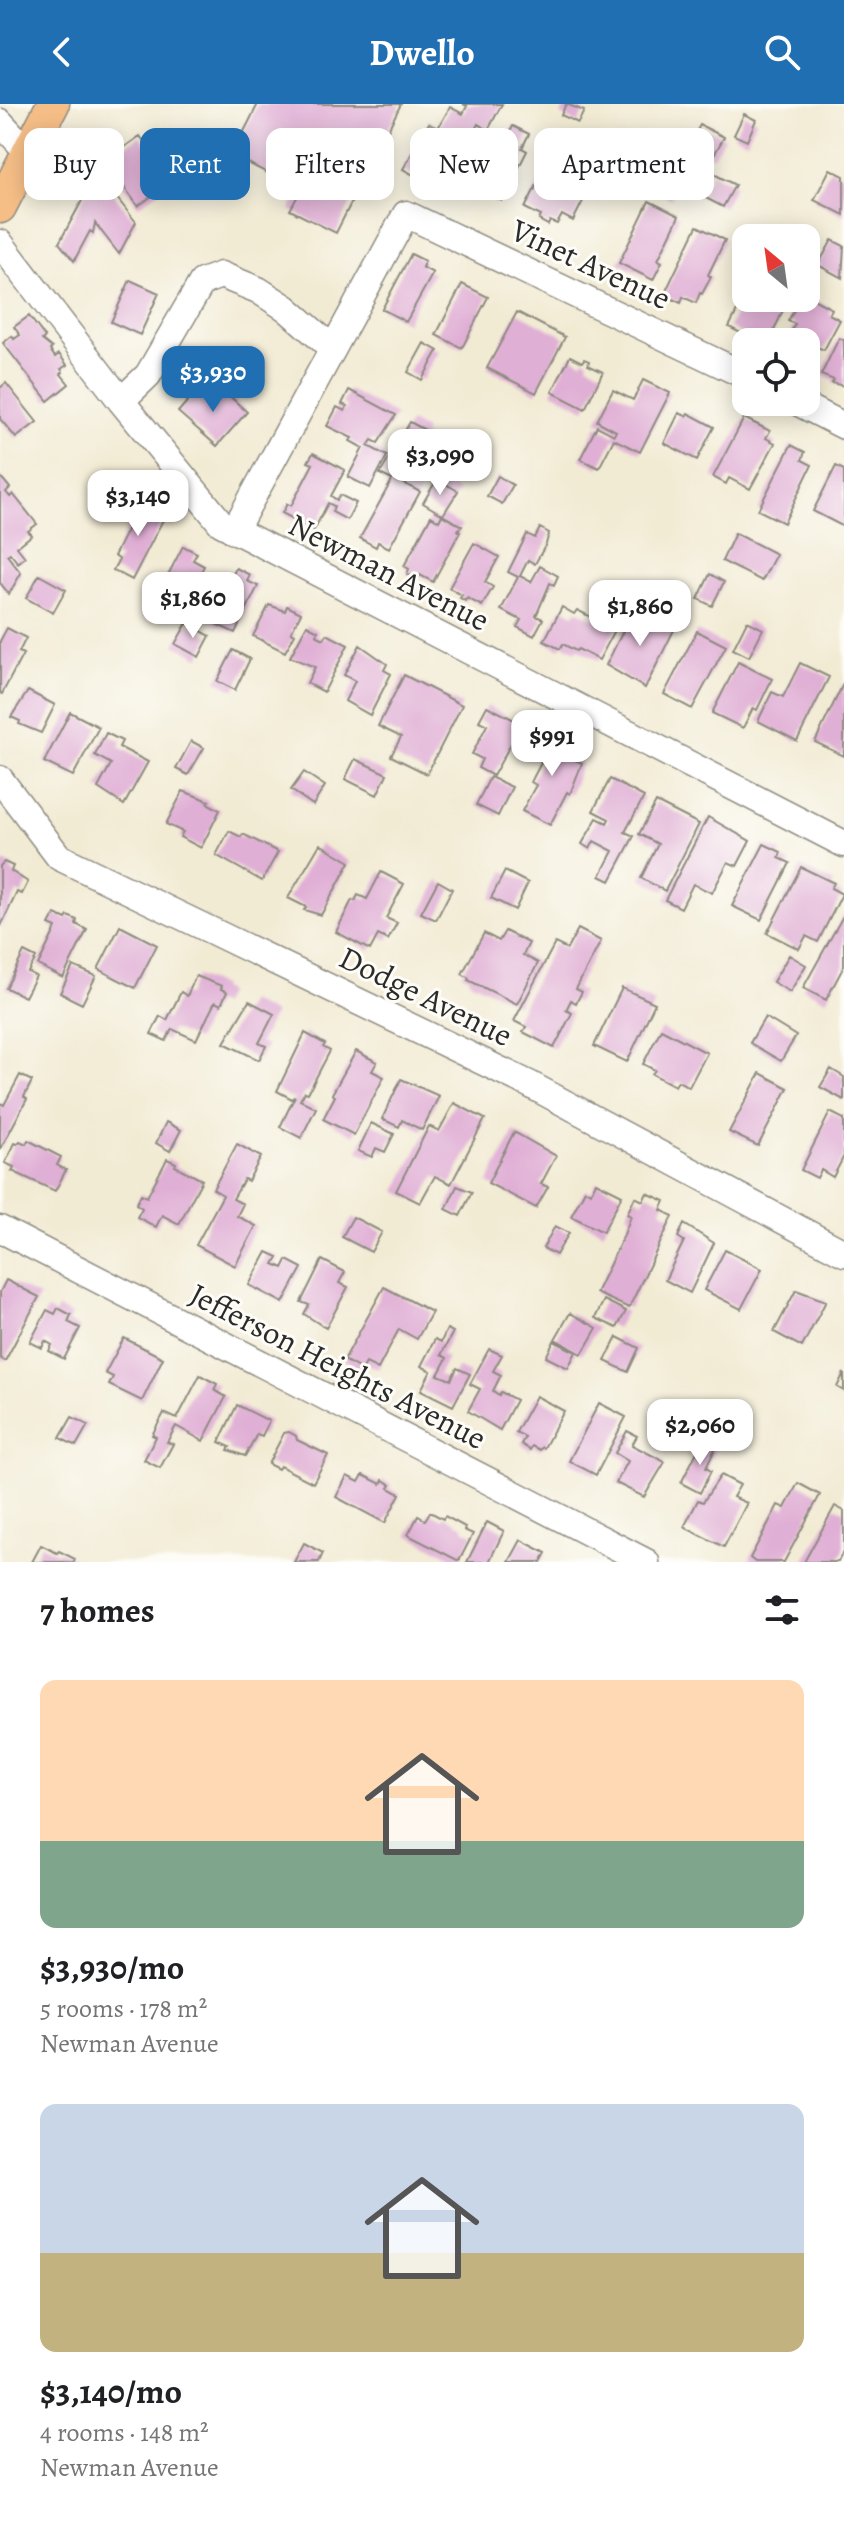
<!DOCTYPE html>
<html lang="en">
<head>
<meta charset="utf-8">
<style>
	body { margin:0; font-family:Alegreya,serif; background:#f2f2f2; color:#202124; height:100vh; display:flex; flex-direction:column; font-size:30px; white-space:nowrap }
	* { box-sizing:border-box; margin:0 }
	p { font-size:26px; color:#757577 }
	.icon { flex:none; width:44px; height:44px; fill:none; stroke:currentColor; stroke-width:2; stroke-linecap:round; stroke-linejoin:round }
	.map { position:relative; height:1458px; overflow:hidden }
	.sheet { display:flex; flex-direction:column; background:#fff; flex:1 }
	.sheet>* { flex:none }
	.guide { position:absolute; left:24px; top:24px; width:796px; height:72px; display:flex; gap:16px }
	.needle { width:52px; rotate:331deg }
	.tools { position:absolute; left:732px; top:120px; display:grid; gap:16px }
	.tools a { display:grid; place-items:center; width:88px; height:88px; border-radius:16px; background:#fff; box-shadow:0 4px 20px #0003; font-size:40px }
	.price { position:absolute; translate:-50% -68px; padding:0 18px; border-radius:16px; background:#fff; color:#222; font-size:26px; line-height:52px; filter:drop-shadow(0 2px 4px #0008) }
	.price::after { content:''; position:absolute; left:50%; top:48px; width:24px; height:18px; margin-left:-12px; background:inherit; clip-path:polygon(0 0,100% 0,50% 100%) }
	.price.on { background:#1f6fb2; color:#fff }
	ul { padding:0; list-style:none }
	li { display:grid; align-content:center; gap:16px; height:424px; padding:0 40px }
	li span { display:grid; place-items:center; height:248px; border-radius:16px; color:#555 }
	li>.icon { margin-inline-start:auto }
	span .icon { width:144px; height:144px; fill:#fffc; stroke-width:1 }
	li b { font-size:34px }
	h2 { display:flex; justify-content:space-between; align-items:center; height:96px; padding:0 40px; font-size:34px }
	.chip { padding:0 28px; border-radius:16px; background:#fff; box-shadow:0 4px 20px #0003; font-size:28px; line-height:72px }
	.chip.on { background:#1f6fb2; color:#fff }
	header { display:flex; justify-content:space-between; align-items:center; height:104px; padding:0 40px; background:#1f6fb2; color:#fff; font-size:36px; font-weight:700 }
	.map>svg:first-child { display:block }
</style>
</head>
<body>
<header><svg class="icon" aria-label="back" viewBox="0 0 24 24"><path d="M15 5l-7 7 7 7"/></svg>Dwello<svg class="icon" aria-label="search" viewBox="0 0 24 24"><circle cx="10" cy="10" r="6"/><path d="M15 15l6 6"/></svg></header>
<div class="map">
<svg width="844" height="1458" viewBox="0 0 844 1458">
	<rect width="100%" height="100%" fill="#fdfcf7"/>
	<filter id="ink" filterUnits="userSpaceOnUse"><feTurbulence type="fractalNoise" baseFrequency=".0125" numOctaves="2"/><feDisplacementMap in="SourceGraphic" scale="16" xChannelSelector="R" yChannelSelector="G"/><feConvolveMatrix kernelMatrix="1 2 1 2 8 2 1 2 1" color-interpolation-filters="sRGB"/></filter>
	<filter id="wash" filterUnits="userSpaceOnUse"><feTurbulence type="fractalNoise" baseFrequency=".006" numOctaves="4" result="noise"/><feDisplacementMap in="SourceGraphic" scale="32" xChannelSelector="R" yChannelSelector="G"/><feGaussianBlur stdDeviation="1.8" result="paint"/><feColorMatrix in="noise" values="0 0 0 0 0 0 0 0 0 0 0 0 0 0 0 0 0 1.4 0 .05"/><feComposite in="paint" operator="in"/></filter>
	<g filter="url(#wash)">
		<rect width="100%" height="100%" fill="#f2ebd4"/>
		<g id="blocks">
			<!-- building -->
			<path fill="#e0afd5" d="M258,0h143l-65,129 -46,-23 11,-20 -69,-35z
				M463,0h39l-14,26 -10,-6 -13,23 -9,-5 -2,4 -4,-2 -22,39 -25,-14 26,-46 9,5 12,-21 13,7 4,-8z
				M566,0l18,7 -6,12 -17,-8z
				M744,10l12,6 -9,21 -13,-6z
				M700,21l24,12 -11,20 -24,-12z
				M513,22l16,8 -7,14 5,3 -25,50 -33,-16 26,-50 11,5z
				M140,32l33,45 -35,25 -33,-45z
				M554,47l32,16 -6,13 11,5 -18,36 -11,-6 -5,9 -7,-3 -2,4 -9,-5 2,-4 -16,-8z
				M664,63l18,9 -11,23 -18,-9z
				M830,65l14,7v39l-30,-15z
				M97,69l39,49 -17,32 -24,-31 -2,10 -3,-2 -16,30 -15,-18z
				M712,69l23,12 -12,22 -23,-12z
				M649,97l30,15 -21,44 4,2 -9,18 -34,-17z
				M697,122l28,14 -17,35 3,2 -9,17 -2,-1 -4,10 -13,-6 -2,6 -17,-8z
				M832,136l12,6 -2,32 -24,-13z
				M411,150l14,7 -3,6 11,6 -27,49 -24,-13z
				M130,176l29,13 -19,42 -29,-13z
				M462,180l26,13 -26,51 -26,-13z
				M746,189v5h16l5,3 2,-3h12l6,3 -17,39 -11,-5 -3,6 -27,-14z
				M806,191l26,14 -3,5 11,6 -16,30 -11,-5 -7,14v-17h-20l9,-18 -7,-3 13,-23h5z
				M517,208l48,25 -29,56 -49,-25z
				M29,212l16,21 -3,3 10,8 -2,2 5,7 4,-3 8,11 -6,4 2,3 -2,2 8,10 -21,17 -45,-58 9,-7 2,3 6,-4 -6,-8z
				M839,234l5,2v46l-12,-3 2,-3 -13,-5z
				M424,239l14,8 -16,29 -14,-8z
				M570,252l12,6 2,-3 5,2 -1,4 15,7 -18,37 -33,-17z
				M643,276l27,13 -30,59 -26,-13 -15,29 -19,-9 17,-33 17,9 2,-4 -19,-10 16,-31 20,10z
				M6,279l31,39 -21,16 -16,-19v-31z
				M200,283l13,13 9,-11 25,23 -30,34 -39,-34z
				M349,286l47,25 -18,28 -6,-3 -4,6 19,10 -17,32 -22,-11 15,-29 -13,-7 2,-3 -25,-12 10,-19 8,4 2,-5 -5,-2z
				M679,309l7,3 2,-3 26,14 -17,33 -33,-17z
				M744,314l26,13 -4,7 9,5 -25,46 -21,-11 -3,6 -13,-7z
				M410,318l15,8 -2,4 4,2 -7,5 11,6 -11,20 -10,-6 -3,5 -4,-3 -9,15 26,14 -31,56 -11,-6 -2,5 -16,-9 32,-58 -12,-6z
				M791,341l14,7 -3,8 10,5 -28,58 -26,-13z
				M313,349l32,17 -14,26 6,4 3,-5 16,8 -9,17 -15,-8 2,-6 -6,-3 -14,27 -32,-17 5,-9 4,2 22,-42 -5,-2z
				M836,362l8,4v57l-31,-16z
				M0,372l10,12 -4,4 4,5 3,-3 24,30 -9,7 4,4 -15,12 8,10 -7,6 -8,-10 -3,2 14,18 -12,21 -9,-11z
				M498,372l15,9 -11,19 -15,-8z
				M437,375l21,12 -15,24 -20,-12z
				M144,392l13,6 -3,6 12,6 -34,66 -19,-10 6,-11 -5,-3z
				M442,411l20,11 -4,4 2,2 -27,50 -13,-7 -3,4 -10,-5 2,-5 -5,-3 27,-50 8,5z
				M540,424l9,5 -3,11 -11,20 -7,-4 -8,16 11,6 9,-16 18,10 -4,9 -4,-2 -14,33 7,3 -9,17 -17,-9 4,-7 -20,-10 17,-33 -10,-5 19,-38 8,4z
				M735,429l41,21 -14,27 -40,-20z
				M474,439l25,14 -14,25 8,5 -11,19 -15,-8 -2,3 -5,-3 2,-3 -13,-7z
				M183,442l14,7 -4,7 11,6 -24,47 -25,-13z
				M236,464l14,7 -3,6 11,5 -23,47 -26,-12z
				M710,470l14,8 -12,24 -14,-7z
				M39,471l27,15 -13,23 -27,-15z
				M269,501l16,6 2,-5 14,7 -10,19 4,2 -10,18 -32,-16z
				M562,503l12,7 3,-4 18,9 4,-8 21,10 -21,39 -21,-11 -2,2 -13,-7 -3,5 -16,-8z
				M635,503l39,23 -29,58 -39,-23z
				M747,517l16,8 -14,28 -16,-8z
				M187,519l23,13 -11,21 -24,-13z
				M307,521l11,6 -2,4 8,4 3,-5 21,11 -24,47 -17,-9 8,-16 -25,-10z
				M7,524l19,10 -7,14 4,2 -21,40 -2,-1v-52z
				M697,527l29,15 -34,63 -28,-15z
				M360,541l27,19 -3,6 7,4 -21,41 -25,-14 10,-20 -11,-6z
				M233,546l17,9 -15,31 -18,-9z
				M738,558l34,17 -15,31 -4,-2 -10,20 -31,-15z
				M800,559l29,14 -32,64 -39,-20 14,-29 11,5z
				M404,571l58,30 -35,69 -36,-18 10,-19 -23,-11z
				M844,578v74l-29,-14z
				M28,587l27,14 -14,28 -22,-9 1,-3 -9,-4z
				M487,602l35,18 -29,52 -15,-8 4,-9 -10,-5 15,-29 -8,-4z
				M70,608l29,15 -26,49 -29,-14z
				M544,628l34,17 -5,10 9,4 -12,31 -3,-2 -17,33 -28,-14 14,-26 -5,-3 11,-21 -10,-5z
				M106,629l16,8 -3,6 29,15 -24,43 -26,-17 13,-24 -16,-9z
				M191,637l13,7 -16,27 -12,-6z
				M355,655l32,15 -10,21 -32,-16z
				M304,668l21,14 -12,19 -22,-15z
				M490,673l22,10 -14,29 -22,-11z
				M610,675l34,18 -19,35 9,4 -24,45 -10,-5 13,-25 -19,-10 -4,8 -8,-5 15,-26 10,5 2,-4 -16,-8z
				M183,687l26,10 -2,2 13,7 -19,38 -21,-11 3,-5 -17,-8z
				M656,698l43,22 -34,67 -24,-13 17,-34 -19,-10z
				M708,713l42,24 -13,25 -9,-4 -16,31 -19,-9 -12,24 -16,-8z
				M229,727l12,6 2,-3 35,18 -16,29 -46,-26z
				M320,740l30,18 -29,53 -17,-5 2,-3 -18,-9z
				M764,740l17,8 -2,6 11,5 -29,57 -29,-14z
				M4,758l9,4 -2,5 17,11 -6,12 -5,-2 -17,36v-62z
				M801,763l33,16 -3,5 11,6 -24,48 -12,-6 -7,13 -32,-16z
				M505,767l23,12 -13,27 -24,-12z
				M381,768l23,12 -18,34 11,5 -9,17 -10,-5 -8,15 -34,-18 16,-32 3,1 3,-6 9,4z
				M438,777l14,8 -16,31 -15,-7z
				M55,810l11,5 2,-3 9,4 -1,4 11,6 -24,48 -25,-13 18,-37 -7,-3z
				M844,810v52l-18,34 -23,-12z
				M120,822l37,19 -22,43 -37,-19z
				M578,825l23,12 -25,48 6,3 -6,11 -5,-3 -5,10 6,3 -18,35 -31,-16 3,-5 -12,-6 41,-78 12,6z
				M505,827l24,12 -6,12 15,8 -21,41 -49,-24 1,-2 -7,-4 22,-41 15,8z
				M24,848l12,6 -8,14 8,4 -11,21 -19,-9z
				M789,851l17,10 -16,27 -17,-10z
				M73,862l23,10 -14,28 -22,-11z
				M196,872l26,10 -1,3 6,3 -6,13 -6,-3 -19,38 -24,-11 -6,12 -15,-7 9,-18 7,4 14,-28 6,4z
				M622,884l33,15 -28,59 -33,-16z
				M249,897l25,13 -15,29 7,3 -7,14 -35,-17z
				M765,913l31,19 -15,25 -31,-18z
				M661,925l46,24 -18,34 -11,-6 -3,5 -23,-12 3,-4 -12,-6z
				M305,929l20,11 -2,3 7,4 -22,42 -3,-1 -5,8 16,8 -15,30 -21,-11 15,-31 -3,3 -15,-8z
				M356,947l21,11 -5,9 12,6 -30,58 -31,-16 12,-23 -3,-2z
				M831,965l13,8v23l-24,-13z
				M760,969l28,15 -30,58 -29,-14z
				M20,971l12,6 -8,16 3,2 -27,51v-47l4,2z
				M401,975l38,17 -17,34 -20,-10 -3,7 -17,-8z
				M454,999l31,16 -34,65 -16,-8 -15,27 -24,-12 33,-65 10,5z
				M830,1008l14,7v37l-11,21 -12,-7 -4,8 -16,-8z
				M166,1018l15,8 -11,21 -14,-8z
				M371,1019l23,11 -9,18 -9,-4 -4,9 -14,-6z
				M514,1028l42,24 -15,28 7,3 -12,21 -48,-25z
				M28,1036l33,17 -4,8 9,5 -11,21 -43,-20 2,-4 -9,-4 10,-20 2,1 3,-3 6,3z
				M237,1040l24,13 -13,24 -4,-2 -11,20 10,5 -6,12 19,10 -21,40 -39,-21 27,-50 -10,-6z
				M167,1055l9,4 -1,3 27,14 -23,44 -17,-9 -6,12 -19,-10 5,-9 -6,-4 5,-10 6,3z
				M596,1078l26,13 -19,37 -32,-16 14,-26 6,3z
				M457,1082l15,6 -12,24 -14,-7z
				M647,1089l18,8 -4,9 12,6 -44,92 -33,-15 27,-56 8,-21 -4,-2 8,-17 8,4z
				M353,1113l29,15 -11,20 -29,-15z
				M684,1120l30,19 -24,50 -25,-13 19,-39 -6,-4z
				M555,1122l14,7 -13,22 -13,-7z
				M725,1146l37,19 -21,40 -37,-19z
				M267,1148l11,5 -4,7 9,4 4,-8 15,8 -19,35 -34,-18z
				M322,1156l23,12 -6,11 9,4 -22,41 -22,-14 5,-9 -8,-3z
				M6,1176l33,17 -34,64 -5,-3v-66z
				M384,1183l48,25 -15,27 -18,-10 -21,40 -12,-6 -4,7 -18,-10z
				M796,1186l30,11 -24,46 -28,-15z
				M604,1196l22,11 -9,17 -22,-10z
				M58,1204l13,7 -3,7 12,6 -16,31 -15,-8 3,-6 -7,-4 -3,7 -12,-6 17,-32 8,4z
				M570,1209l27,15 -15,26 -27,-15z
				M447,1225l6,3 -12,23 6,3 -9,17 13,5 6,-12 13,6 -17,32 -32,-16 10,-19 -10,-5 14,-27 6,3z
				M617,1233l22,11 -11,24 -23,-11z
				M124,1234l39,20 -21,43 -33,-16 4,-8 -8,-4z
				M554,1237l22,11 -8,16 -22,-11z
				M489,1245l13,6 -9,16 8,4 -8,16 6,4 2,-3 15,8 -16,30 -32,-19 12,-22 -10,-5z
				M844,1269v18l-7,-4z
				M200,1271l17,9 -3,6 12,7 -23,44 -27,-15 -9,16 6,2 -13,24 -16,-8 12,-23 -4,-2 12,-22 13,6z
				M536,1292l28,15 -20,37 -2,-1 -2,3 -8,-4 -2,4 -9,-6 4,-7 -9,-5z
				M599,1299l27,14 -30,58 -27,-14z
				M237,1301l32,16 -7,15 -5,-2 -12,22 -17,-6 2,-3 -11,-5z
				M72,1313l16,8 -12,21 -16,-8z
				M627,1327l10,5 -5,9 33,17 -21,35 -28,-14 12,-22 -13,-8z
				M289,1328l7,4 1,4 31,15 -15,28 -33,-17 -2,3 -10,-5 16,-31z
				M704,1334l13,7 -11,23 5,3 -11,22 -19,-10z
				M363,1371l18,9 2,-4 8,5 -2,3 11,6 -15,29 -49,-26 11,-21 12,6z
				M721,1371l19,10 -7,12 14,6 -23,44 -40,-20 14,-27 5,2z
				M798,1379l22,12 -36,67h-29l-5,-4 28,-53 7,3z
				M835,1402l9,5v39l-6,12h-34z
				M430,1408l13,7 2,-3 20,11 -1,3 9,4 -14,27 -51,-26 10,-19 7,4z
				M487,1418l17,9 -15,31h-22z
				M521,1436l25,13 -5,9h-32z
				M304,1439l19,10 -4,9h-25z
				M41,1441l16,8 2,-2 16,8 -1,3h-42z"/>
		</g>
	</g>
	<g filter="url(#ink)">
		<use href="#blocks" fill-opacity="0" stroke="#8e8b80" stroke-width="2"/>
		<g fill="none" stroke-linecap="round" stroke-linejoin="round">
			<defs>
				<path id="minor" d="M0,18l28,30
					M0,139l121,158 100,122 623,321
					M121,297l27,-26 54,-93 19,-7 37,15 28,18 46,40
					M797,298l47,24
					M234,427l172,-317 340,162
					M0,675l59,78 470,227 315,169
					M0,1125l646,333"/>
				<path id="major" d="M0,103l53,-103"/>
			</defs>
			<!-- minor casing -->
			<use href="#minor" stroke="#8e8b80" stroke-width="29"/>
			<!-- major casing -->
			<use href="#major" stroke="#8e8b80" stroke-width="35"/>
			<!-- minor -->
			<use href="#minor" stroke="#fff" stroke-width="26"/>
			<!-- major -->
			<use href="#major" stroke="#f6be87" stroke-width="32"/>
		</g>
	</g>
	<g text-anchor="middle" stroke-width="6" stroke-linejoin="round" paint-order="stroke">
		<!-- street labels -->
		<g font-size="32" fill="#2b2b2b" stroke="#fdfcf7">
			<text transform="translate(591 160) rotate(25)" y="11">Vinet Avenue</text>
			<text transform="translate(389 468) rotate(27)" y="11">Newman Avenue</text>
			<text transform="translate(426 892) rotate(26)" y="11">Dodge Avenue</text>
			<text transform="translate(338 1262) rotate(27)" y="11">Jefferson Heights Avenue</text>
		</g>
	</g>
</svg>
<div class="tools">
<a><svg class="needle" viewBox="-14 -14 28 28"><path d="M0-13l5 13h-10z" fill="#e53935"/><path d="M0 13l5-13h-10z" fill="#757577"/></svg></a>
<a><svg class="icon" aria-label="locate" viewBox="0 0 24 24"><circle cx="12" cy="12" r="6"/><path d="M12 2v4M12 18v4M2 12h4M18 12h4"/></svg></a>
</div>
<b class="price on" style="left:213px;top:310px">$3,930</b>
<b class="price" style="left:440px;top:393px">$3,090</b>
<b class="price" style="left:138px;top:434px">$3,140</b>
<b class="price" style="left:193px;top:536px">$1,860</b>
<b class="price" style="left:640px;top:544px">$1,860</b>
<b class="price" style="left:552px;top:674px">$991</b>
<b class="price" style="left:700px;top:1363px">$2,060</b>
<div class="guide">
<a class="chip">Buy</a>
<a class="chip on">Rent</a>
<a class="chip">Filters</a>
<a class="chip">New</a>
<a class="chip">Apartment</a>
</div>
</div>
<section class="sheet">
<h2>7 homes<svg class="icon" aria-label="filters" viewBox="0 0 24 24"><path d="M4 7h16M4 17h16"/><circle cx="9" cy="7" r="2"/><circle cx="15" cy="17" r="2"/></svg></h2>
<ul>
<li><span style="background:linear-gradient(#ffd9b3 65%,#7fa58c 0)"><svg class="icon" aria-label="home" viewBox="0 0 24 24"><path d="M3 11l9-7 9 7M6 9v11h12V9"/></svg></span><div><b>$3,930/mo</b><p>5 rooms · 178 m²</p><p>Newman Avenue</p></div></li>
<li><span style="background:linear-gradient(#c9d6e8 60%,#c2b280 0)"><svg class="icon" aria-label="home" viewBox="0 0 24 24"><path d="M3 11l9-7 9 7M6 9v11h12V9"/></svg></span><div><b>$3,140/mo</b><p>4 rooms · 148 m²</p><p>Newman Avenue</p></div></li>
</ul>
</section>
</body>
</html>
